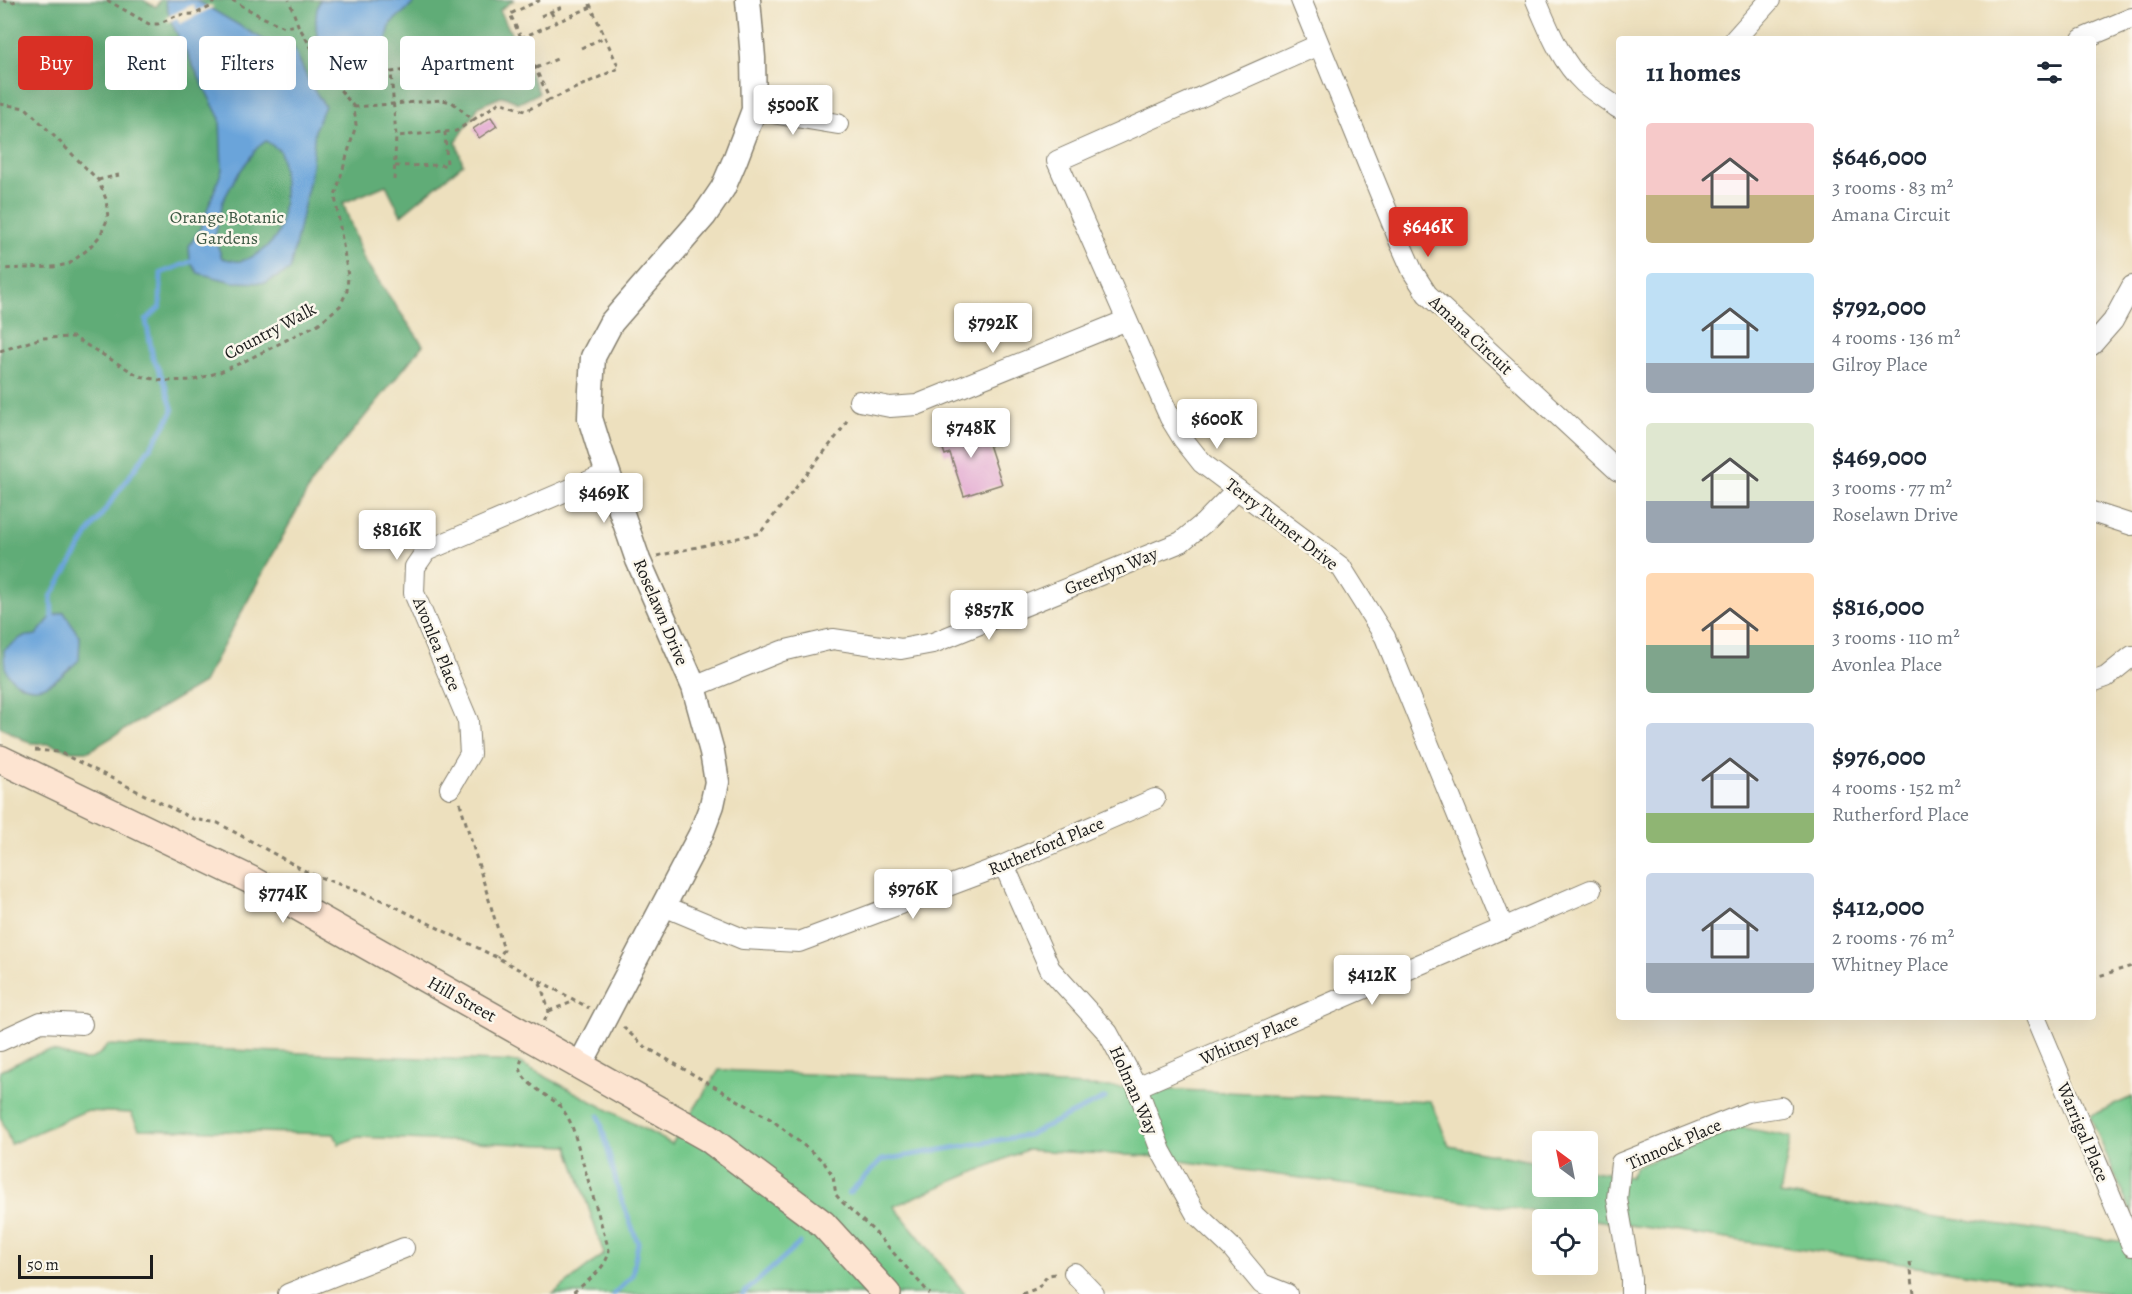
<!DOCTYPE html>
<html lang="en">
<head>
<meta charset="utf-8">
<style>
	body { margin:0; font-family:Alegreya,serif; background:#f6f6f7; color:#1f2937; height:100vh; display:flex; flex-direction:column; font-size:22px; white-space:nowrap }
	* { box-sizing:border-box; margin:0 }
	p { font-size:20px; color:#747a83 }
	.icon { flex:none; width:33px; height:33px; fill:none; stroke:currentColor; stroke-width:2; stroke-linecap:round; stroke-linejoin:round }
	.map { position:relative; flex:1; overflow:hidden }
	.drawer { position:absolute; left:1616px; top:36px; width:480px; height:984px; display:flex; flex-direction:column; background:#fff; border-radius:6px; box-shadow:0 6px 24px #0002 }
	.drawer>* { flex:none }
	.banner { position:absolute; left:18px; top:36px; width:570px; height:54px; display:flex; gap:12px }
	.needle { width:39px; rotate:328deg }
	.fabs { position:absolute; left:1532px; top:1131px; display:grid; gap:12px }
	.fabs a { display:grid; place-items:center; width:66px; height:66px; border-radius:6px; background:#fff; box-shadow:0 6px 24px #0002; font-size:30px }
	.scale { position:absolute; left:18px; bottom:15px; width:135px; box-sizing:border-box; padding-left:6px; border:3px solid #1c1c1c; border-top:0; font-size:16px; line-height:21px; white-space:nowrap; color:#1c1c1c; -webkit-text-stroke:4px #fbf7ec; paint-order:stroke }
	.price { position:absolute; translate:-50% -51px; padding:0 14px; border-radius:6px; background:#fff; color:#222; font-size:20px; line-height:39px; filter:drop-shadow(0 2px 3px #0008) }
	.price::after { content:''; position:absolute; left:50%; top:36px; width:18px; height:14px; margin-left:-9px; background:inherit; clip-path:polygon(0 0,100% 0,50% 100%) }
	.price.on { background:#d93025; color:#fff }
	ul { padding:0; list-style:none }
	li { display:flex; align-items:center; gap:18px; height:150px; padding:0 30px }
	li span { display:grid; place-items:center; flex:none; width:168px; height:120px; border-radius:6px; color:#555 }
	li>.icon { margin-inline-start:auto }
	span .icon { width:72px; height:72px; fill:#fffc; stroke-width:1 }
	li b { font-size:26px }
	h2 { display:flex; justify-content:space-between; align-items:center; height:72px; padding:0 30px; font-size:26px }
	.pill { padding:0 21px; border-radius:6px; background:#fff; box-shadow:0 6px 24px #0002; font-size:21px; line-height:54px }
	.pill.on { background:#d93025; color:#fff }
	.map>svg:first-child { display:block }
</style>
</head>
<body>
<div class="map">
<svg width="2132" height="1294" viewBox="0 0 2132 1294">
	<rect width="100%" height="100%" fill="#fbf7ec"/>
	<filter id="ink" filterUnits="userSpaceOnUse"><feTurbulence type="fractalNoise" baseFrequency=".0167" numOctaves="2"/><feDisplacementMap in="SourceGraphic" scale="12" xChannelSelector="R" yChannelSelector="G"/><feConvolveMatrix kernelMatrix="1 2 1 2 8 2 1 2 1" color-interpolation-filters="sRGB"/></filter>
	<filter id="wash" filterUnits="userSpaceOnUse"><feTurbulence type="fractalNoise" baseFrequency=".008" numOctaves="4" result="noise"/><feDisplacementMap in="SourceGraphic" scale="24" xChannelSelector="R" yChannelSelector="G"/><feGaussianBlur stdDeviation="1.35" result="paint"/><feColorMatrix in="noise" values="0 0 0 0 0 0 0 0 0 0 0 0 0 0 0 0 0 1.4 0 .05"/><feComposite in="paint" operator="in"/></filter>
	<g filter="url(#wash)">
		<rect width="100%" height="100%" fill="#ede0be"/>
		<!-- green -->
		<path fill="#76c88b" stroke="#497254" stroke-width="1.5" d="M108,1045l410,17 154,82 47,-74 712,31 18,45 93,17v23h45v-16l43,7 5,-10 105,-40 51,10 -11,57 352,49v51h-19l-967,-138 -120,-6 -132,56 71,88h-412l51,-40 -36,-108 -210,-9 -19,7 -5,-10 -195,-5 -8,-16 -46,-2 -74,33 -11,-28v-45c14,-6 29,-15 44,-19 25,-6 38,26 64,-7z
			M2132,1097v118l-42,-99z"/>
		<!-- forest -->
		<path fill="#60ac77" stroke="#3e644a" stroke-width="1.5" d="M0,0h143l13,7 4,-7h354l-14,10 39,83 -20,10 -16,-7 -24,10 -23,36 7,22 -62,51 -15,-30 -43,18 21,57 59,85 -109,134 -111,204 -114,68h-17l-23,-7 -19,-1 -30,-16z"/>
		<!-- water -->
		<path fill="#6aa4da" stroke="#43607b" stroke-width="1.5" fill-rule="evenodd" d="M165,0h31l75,44 23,4 15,34 16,24 -10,23 -4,45 -21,96 -24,13 -33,-1 -35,-9 -8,-11 -1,-16 11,-17 22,-59 -2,-51 -48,-95zM266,141l14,10c5,24 6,55 -1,79 -3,13 -26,29 -39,31 -5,1 -13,-2 -18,-3l-7,-20 8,-37 13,-24 21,-29z
			M320,0h94l-2,5 -21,18 -11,39 -30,26c-6,-6 -15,-13 -20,-20 -12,-18 -19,-48 -10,-68z
			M64,612l16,26 -1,22c-17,16 -38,38 -61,23 -14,-8 -14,-18 -14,-33l18,-13 14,-2 16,-19z"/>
		<!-- pier -->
		<path fill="#ede0be" d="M193,4l3,7 14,-6 4,2 -34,17 -3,-6 -9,4 -1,-5z"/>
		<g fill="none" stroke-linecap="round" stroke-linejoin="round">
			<!-- stream -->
			<path stroke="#6aa4da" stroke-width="5" d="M52,616l-1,-19 39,-66 69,-96 14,-24 -9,-30 -11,-23 -7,-38 14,-13 1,-34 29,-11
				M599,1116l20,77 19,50 -6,33 -18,18
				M849,1193l33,-33 146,-25 77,-37
				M743,1294l57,-51"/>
		</g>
		<g id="blocks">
			<!-- building -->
			<path fill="#df9ccd" d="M491,117l6,9 -18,12 -6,-9z
				M962,424l2,8 19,-6 19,58 -38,12 -14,-43 -5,2 -7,-21 16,-5 -1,-2z"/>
		</g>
	</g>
	<g filter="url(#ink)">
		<use href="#blocks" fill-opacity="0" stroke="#847e6d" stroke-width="1.5"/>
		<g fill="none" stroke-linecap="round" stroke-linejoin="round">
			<defs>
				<path id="minor" d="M1301,0l100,245 12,27 14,22 191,177
					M1536,0c12,28 25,62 48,83 10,9 23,17 34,25
					M1735,39l35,-39
					M2082,39l50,-21
					M1318,45l-261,116 113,257 13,21 19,24 139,104 44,70 119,292
					M754,110l84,14
					M2092,345l21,-24 19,-35
					M859,401l31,6 27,-2 210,-85
					M2092,512l40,13
					M2092,682l14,-5 26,-21
					M694,687l88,-36 51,-12 68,10 32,-6 248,-101 23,-19 33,-34
					M450,788l20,-34 -2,-33 -54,-128 1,-26 11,-16 182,-78
					M1004,865l46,104 58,64 29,54 24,64 35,63 36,34 30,36 25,10
					M664,906l79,33 56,3 205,-77 151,-66
					M2035,1017l97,229
					M0,1041l41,-19 41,2
					M1137,1087l454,-197
					M1074,1273l20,21
					M288,1294l116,-46
					M1631,1294v-16l-14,-79 4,-36 128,-51 32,-5"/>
				<path id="tertiary" d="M580,1065l121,-231 11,-29 5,-23 -5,-30 -18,-65 -56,-127 -38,-110 -10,-32 1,-28 2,-33 18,-34 93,-107 19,-28 12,-28 19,-50 -1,-52 -5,-58"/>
				<path id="secondary" d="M0,759l251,121 457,258 115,86 64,70"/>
			</defs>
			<!-- minor casing -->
			<use href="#minor" stroke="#847e6d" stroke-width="22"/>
			<!-- tertiary casing -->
			<use href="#tertiary" stroke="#847e6d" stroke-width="27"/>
			<!-- secondary casing -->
			<use href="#secondary" stroke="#847e6d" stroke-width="30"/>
			<!-- path -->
			<path stroke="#847e6d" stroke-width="3" stroke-dasharray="4.5 4.5" stroke-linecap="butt" d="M3,0l7,3 9,-3
				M107,0l42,24h9l20,-9 17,-1 17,-8 2,-6
				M232,0l28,16 24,11 14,-2
				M540,0l-30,14 40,86 69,-32 -31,-68
				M551,12l5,10
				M541,16l21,-9
				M521,38l70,-31
				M581,48l24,-11
				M536,68l23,-10
				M0,104l26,4 72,72 8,19 2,19 -8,18 -13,14 -18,14 -16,3 -53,2
				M354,107l88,-7 10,2 21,18 -17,11 -60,5
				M473,120l27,-18 25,9 24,-11
				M395,166l52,-1 -2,-33
				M98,180l21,-5
				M394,180l2,-44 -5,-64 53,-6
				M0,351l42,-13 31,-1 66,39 25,5 30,-1 26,-8 25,-11 73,-37 22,-18 7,-15 1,-15 -13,-80 21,-71 -2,-18 -29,-36 -27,-46 -9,-25
				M657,556l103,-23 80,-101 9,-15
				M35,750l24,2 134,67 25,4 91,50 75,28 114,57 91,50
				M460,803l44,147 -6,8
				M2092,978l40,-12
				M540,983l9,28 -5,11
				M549,1011l26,-10
				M623,1027l21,19 128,74 51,41 10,15 3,19 6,7 32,29 56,63
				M522,1059c-10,21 26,35 38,47 5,6 9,13 12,20l37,124c-2,19 -24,33 -38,44
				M1910,1262l4,32
				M1022,1294l16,-6 10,-13 7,-1"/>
			<!-- minor -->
			<use href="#minor" stroke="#fff" stroke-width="20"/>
			<!-- tertiary -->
			<use href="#tertiary" stroke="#fff" stroke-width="24"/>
			<!-- secondary -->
			<use href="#secondary" stroke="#fde4d1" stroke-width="27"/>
		</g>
	</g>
	<g text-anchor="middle" stroke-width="5" stroke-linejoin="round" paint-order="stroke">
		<!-- park labels -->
		<g font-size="18" fill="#3c5843" stroke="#fbf7ec">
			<text x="227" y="223">Orange Botanic<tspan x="227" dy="21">Gardens</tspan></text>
		</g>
		<!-- street labels -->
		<g font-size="18" fill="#1c1c1c" stroke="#fbf7ec">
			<text transform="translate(270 331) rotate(-28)" y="6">Country Walk</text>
			<text transform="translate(1471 335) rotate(43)" y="6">Amana Circuit</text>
			<text transform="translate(1282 524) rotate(38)" y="6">Terry Turner Drive</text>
			<text transform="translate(1111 571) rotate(-22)" y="6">Greerlyn Way</text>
			<text transform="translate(661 612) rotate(67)" y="6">Roselawn Drive</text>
			<text transform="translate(437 644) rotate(68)" y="6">Avonlea Place</text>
			<text transform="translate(1046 846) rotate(-23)" y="6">Rutherford Place</text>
			<text transform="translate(462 999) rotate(29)" y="6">Hill Street</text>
			<text transform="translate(1249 1039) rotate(-23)" y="6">Whitney Place</text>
			<text transform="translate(1134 1090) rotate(66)" y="6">Holman Way</text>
			<text transform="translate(2083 1132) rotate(67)" y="6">Warrigal Place</text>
			<text transform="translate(1674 1144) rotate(-24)" y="6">Tinnock Place</text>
		</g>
	</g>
</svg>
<div class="fabs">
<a><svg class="needle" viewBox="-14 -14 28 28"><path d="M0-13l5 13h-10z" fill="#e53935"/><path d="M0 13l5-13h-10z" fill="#747a83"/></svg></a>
<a><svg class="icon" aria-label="locate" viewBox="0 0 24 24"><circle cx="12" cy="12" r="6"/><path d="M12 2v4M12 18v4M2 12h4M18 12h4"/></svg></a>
</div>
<div class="scale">50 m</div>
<b class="price" style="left:793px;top:136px">$500K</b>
<b class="price on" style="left:1428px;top:258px">$646K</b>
<b class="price" style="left:993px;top:354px">$792K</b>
<b class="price" style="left:1217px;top:450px">$600K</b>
<b class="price" style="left:971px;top:459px">$748K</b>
<b class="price" style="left:604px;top:524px">$469K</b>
<b class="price" style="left:397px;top:561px">$816K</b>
<b class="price" style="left:989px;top:641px">$857K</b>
<b class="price" style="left:913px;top:920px">$976K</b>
<b class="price" style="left:283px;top:924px">$774K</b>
<b class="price" style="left:1372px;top:1006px">$412K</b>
<div class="banner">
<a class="pill on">Buy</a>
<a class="pill">Rent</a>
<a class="pill">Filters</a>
<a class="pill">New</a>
<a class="pill">Apartment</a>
</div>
<section class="drawer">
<h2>11 homes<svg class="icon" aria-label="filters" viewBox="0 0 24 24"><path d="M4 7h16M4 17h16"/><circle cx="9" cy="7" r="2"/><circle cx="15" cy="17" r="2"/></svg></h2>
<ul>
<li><span style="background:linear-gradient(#f6c9c9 60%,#c2b280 0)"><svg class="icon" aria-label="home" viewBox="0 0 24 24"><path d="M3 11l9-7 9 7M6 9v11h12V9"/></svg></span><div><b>$646,000</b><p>3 rooms · 83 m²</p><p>Amana Circuit</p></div></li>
<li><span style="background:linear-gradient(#bfe0f5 75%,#9aa5b1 0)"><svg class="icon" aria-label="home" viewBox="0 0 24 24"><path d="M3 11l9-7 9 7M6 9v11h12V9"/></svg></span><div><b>$792,000</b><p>4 rooms · 136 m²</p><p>Gilroy Place</p></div></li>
<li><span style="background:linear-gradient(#dfe7d0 65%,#9aa5b1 0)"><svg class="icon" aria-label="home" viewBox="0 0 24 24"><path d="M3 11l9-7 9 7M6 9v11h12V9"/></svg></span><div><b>$469,000</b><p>3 rooms · 77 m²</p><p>Roselawn Drive</p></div></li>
<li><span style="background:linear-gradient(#ffd9b3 60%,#7fa58c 0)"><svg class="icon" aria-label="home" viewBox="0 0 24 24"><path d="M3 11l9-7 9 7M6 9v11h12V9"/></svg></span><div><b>$816,000</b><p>3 rooms · 110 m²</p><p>Avonlea Place</p></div></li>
<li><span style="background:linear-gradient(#c9d6e8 75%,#8fb573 0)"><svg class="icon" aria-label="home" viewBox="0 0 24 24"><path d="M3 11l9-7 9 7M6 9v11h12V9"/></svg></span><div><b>$976,000</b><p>4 rooms · 152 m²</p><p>Rutherford Place</p></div></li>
<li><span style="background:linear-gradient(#c9d6e8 75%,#9aa5b1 0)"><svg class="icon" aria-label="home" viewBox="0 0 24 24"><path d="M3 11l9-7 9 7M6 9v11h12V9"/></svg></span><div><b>$412,000</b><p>2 rooms · 76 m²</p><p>Whitney Place</p></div></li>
</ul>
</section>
</div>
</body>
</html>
